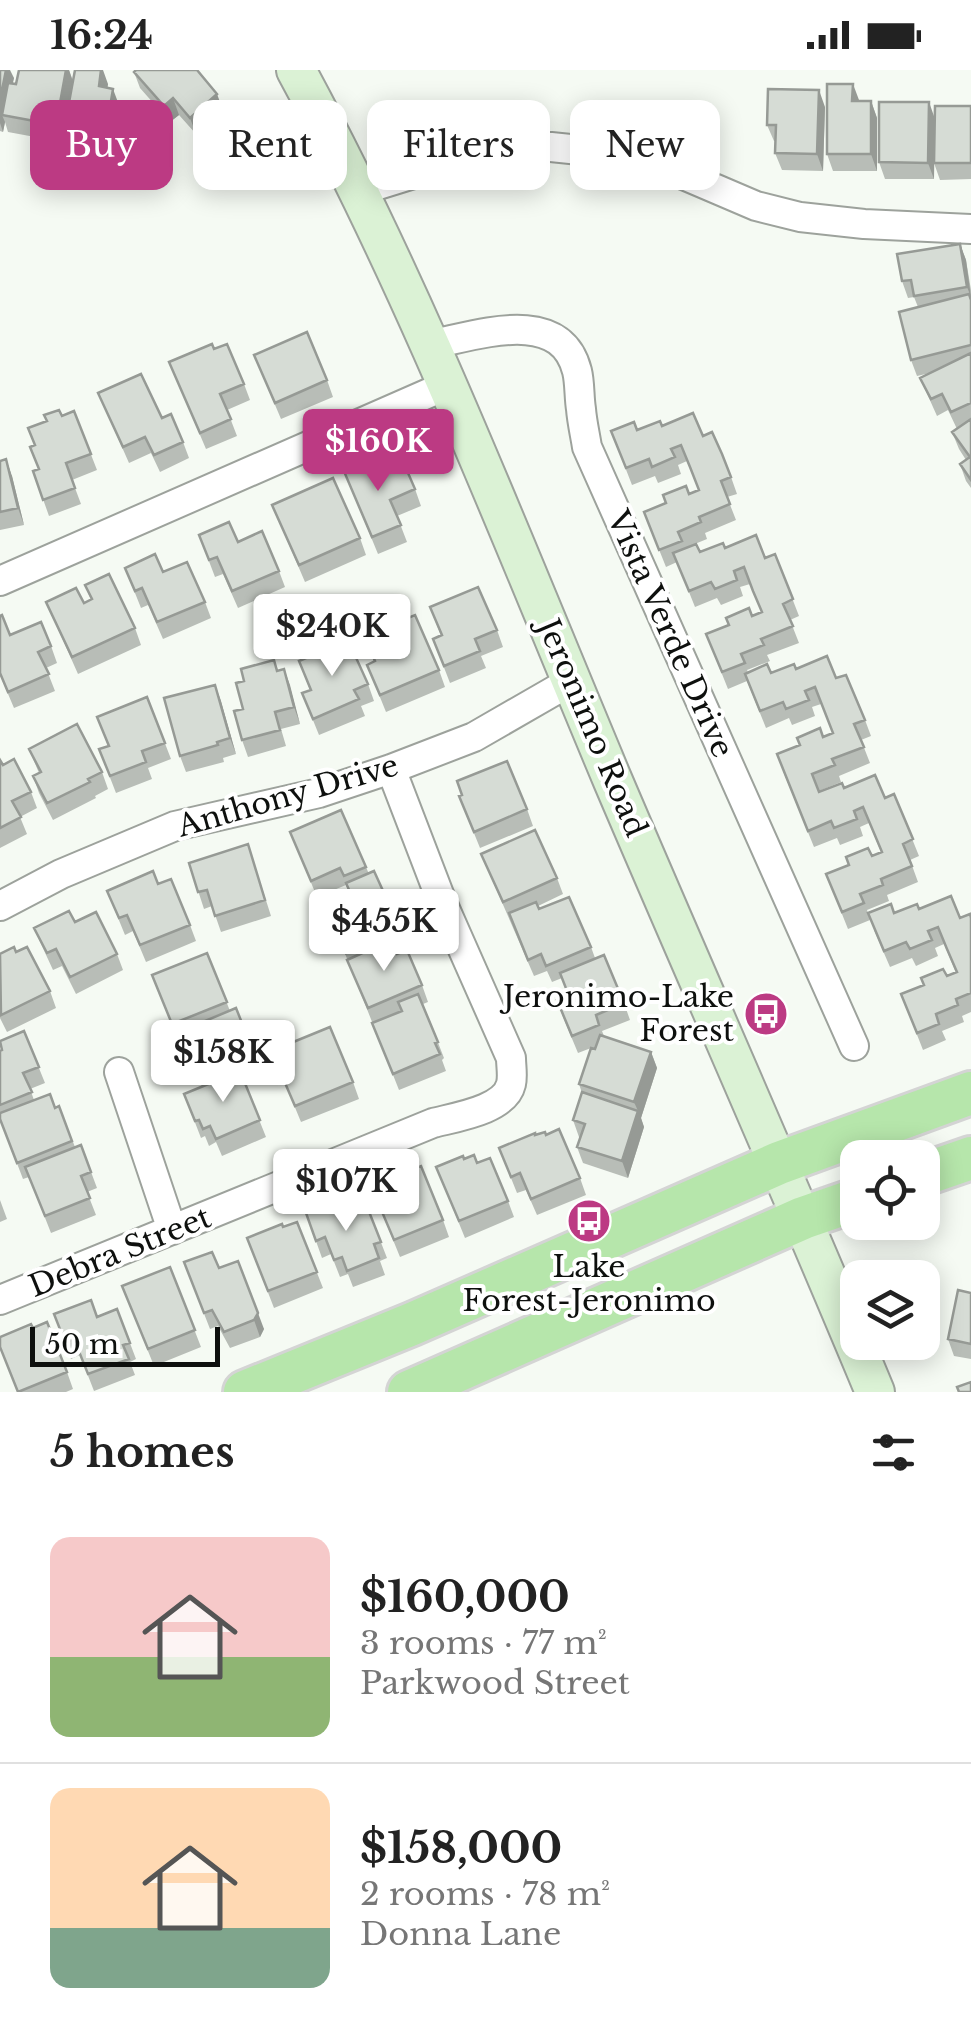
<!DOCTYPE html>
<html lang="en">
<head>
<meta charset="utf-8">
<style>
	body { margin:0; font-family:"Libre Baskerville",serif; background:#f6f6f6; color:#222; height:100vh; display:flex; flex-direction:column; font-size:38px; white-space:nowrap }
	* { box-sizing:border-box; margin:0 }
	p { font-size:32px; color:#767676 }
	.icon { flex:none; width:55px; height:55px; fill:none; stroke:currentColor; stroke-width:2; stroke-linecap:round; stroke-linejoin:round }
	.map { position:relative; height:1322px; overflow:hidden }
	.sheet { display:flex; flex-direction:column; background:#fff; flex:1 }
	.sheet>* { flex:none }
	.hud { position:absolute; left:30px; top:30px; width:912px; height:90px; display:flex; gap:20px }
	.buttons { position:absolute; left:840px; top:1070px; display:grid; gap:20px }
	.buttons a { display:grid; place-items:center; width:100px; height:100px; border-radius:20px; background:#fff; box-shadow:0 5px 25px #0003; font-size:50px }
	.scale { position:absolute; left:30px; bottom:25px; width:190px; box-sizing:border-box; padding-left:10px; border:5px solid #0e100e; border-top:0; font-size:28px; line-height:35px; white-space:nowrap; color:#0e100e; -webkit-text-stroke:8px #fff; paint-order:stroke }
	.price { position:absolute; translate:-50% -85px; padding:0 22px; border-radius:10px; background:#fff; color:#222; font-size:32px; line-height:65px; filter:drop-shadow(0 2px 5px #0008) }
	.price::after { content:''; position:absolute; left:50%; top:60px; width:30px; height:22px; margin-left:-15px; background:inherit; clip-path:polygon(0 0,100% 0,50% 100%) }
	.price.current { background:#bc3a83; color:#fff }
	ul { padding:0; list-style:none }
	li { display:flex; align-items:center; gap:30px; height:250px; padding:0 50px }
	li+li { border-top:2px solid #e0e0e0 }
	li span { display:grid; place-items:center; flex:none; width:280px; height:200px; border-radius:20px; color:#555 }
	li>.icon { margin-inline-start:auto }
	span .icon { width:120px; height:120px; fill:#fffc; stroke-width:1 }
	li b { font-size:42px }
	h2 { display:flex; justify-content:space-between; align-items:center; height:120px; padding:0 50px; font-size:42px }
	.chip { padding:0 35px; border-radius:20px; background:#fff; box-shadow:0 5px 25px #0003; font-size:35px; line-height:90px }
	.chip.current { background:#bc3a83; color:#fff }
	.status { display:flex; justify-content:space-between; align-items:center; height:70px; padding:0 50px; background:#fff; direction:ltr }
	.status svg { height:28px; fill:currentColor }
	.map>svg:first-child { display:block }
</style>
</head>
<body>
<div class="status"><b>16:24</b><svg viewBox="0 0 49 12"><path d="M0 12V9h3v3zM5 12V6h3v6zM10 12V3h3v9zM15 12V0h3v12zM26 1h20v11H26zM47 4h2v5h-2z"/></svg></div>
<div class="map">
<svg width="971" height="1322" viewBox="0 0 971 1322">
	<rect width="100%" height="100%" fill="#f5faf3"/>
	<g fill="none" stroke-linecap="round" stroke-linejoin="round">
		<defs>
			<path id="minor" d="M359,121l116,-36 32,-8h44l77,8 25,7 103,44 44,11 64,7 107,5
				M428,275c45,-8 132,-41 149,26 3,12 2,26 4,38 1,13 4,25 6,38l267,599
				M0,511l445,-195
				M0,836l61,-32 114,-48 144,-33 72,-24 83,-32 99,-57
				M119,1002l53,158
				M0,1230l433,-177c23,-6 72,-13 78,-39 2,-8 0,-18 0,-26l-69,-156 -51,-133"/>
			<path id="secondary" d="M296,0c123,227 217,473 317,711 87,204 177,406 262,611"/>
			<path id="primary" d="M922,1105l49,-17
				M245,1322l167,-68 367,-161 192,-70
				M409,1322l394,-174 55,-19"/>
		</defs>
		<!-- minor casing -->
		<use href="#minor" stroke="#9da29c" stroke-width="32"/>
		<!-- secondary casing -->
		<use href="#secondary" stroke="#9da29c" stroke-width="42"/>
		<!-- primary casing -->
		<use href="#primary" stroke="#d4d4d4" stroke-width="48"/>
		<!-- minor -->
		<use href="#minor" stroke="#fff" stroke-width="28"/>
		<!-- secondary -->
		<use href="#secondary" stroke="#dbf2d5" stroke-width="38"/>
		<!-- primary -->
		<use href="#primary" stroke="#b6e6ab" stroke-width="42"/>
	</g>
	<!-- wall -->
	<path fill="#b8bdb7" d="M0,0l14,8 -2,6h4l3,-14h50l4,11 35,3 -1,4 12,17 -6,37 -11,-2 -4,17 -29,-6 -6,-16 4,-23 -5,30 -54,-10 -3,-10 -2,10 -3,-1z
		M134,2l89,38 -27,24 -17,-19 -9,7 -30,-34z
		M859,31h12l6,17v53h-44l-6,-17z
		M971,36v73l-31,1 -6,-17v16h-49l-6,-17 56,-44z
		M825,37l-2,64 -41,-1 -7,-17 1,-12h-2l-7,-16z
		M960,174l6,16 5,30v198l-5,-7 -6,-17 6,-4 -7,-11 -7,-17 5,-3 -9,-19 -11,6 -17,-38 10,-5 -13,3 -6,-16 7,-53 -4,-10 -6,1 -6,-17z
		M214,279l30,35 6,16 -23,10 10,26 -31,13 -37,-87z
		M254,285l73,25 6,17 -52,22z
		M98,323l64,25 21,24 6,16 -29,14 -9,-19 -22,10z
		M74,341l23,59 -25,10 9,24 -32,12 -16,-45 5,-2 24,-53z
		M662,356l41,10 28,41 6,17 -10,3 9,23 -31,13 2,6 -22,9 15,4 25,-4 40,10 10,-4 24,62 -9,4 9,23 -32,12 3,6 -23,9 1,2 23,1 25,-4 40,9 29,42 6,16 -10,4 9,23 -31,13 2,6 -22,9v1l25,-4 41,10 9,-4 25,62 -9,4 8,22 -31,13 2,6 -22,9 3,10 -22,9 -22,-55 55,-22 -12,-29 -9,4 3,9 -23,9 -3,-7 -23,9 -31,-76 40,-34 10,-4 -12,-29 -9,3 3,9 -23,9 -3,-7 -23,10 -19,-47 -19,8 -22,-55 56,-22 -12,-28 -10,3 3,9 -22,9 -4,-7 -22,9 -18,-45 -11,5 -22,-55 55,-22 -12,-29 -9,4 3,9 -23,9 -3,-7 -23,9 -21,-54 26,-1z
		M0,391l12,15 12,49 -24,5z
		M343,399l72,20 6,17 -24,10 10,26 -29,12z
		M272,435l88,33 6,17 -61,27z
		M199,465l39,7 41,29 6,16 -47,21 -15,-34 -8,3z
		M125,498l38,4 42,30 6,16 -48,21 -15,-34 -7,3z
		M85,515l50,43 6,17 -63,29 -32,-72 38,1 7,-3z
		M430,537l67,23 6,17 -22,9 5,12 -36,15 -17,-44 8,-3z
		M0,546l10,19 41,11 6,17 -11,5 9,23 -41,17 -14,-33z
		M364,566l75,34 6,17 -59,25 -19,-47 7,-3z
		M274,590l4,10 6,-1 16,55 -19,5 5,17 -38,11 -6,-17 2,-59z
		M299,591l69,23 6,17 -13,5 4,10 -46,19 -17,-42 8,-3z
		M215,615l21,69 -13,4 1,4 -38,10 -6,-16z
		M147,627l24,62 -23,9 4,11 -36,14 -17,-44 9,-3z
		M29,679l73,23 6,17 -13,7 1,2 -43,22 -14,-27 -6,-17 6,-3z
		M0,690l3,5 28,27 6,16 -17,9 7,17 -27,14z
		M459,726l68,13 6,17 -53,22z
		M341,740l28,64 25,41 6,17 -3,1 5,14 -6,3 26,35 6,17 -5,2 21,54 -2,2 4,11 -47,19 -74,-187 24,-11 -3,-7 -29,12 -27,-65z
		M248,774l23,72 -50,16 -9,-26 -8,3 -15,-46z
		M481,784l76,24 6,16 -25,12 1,3 52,38 4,11 29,45 6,17 -28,11 2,5 47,16 6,16 -16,50 3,9 -16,51 -45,-15 -6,-16 3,-10h-1l-6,-17 9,-27 -3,-9 12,-36 -13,5 -15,-36 -6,-17 11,-4 -6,-18 -10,4 -5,-11 -13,5z
		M158,814l32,41 6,16 -50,21 -13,-31 -8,4 -18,-44z
		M919,839l41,9h11v94l-9,4 2,6 -22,9 4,9 -23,10 -22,-56 55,-21 -12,-29 -9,4 3,8 -22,10 -4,-8 -22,9 -16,-37 20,-17z
		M75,852l42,32 6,16 -47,24 -14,-28 -9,4 -12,-26 -7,-16z
		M16,882l34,39 6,17 -49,24 -7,-14v-64z
		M207,883l23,58 26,47 6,16 -18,8 22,55 -44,19 -6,-14 -7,4 -4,-10 -4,2 -17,-44 18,-7 -13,-34 3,-1 -1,-10 -2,-6 -11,5 -26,-66z
		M24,961l21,52 -15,6 4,11 21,8 4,-2 16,41 6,-2 16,43 -10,4 9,23 -45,18 -22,-56 -6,2 -23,-60v-68z
		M282,1006l71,6 6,17 -58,23z
		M535,1065h11l34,43 6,17 -49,20 -11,-25 -9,3 -18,-45z
		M464,1089l13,4 31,38 6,16 -49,21 -29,-71z
		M371,1116l72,34 6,17 -49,20z
		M0,1130l7,19 -7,3z
		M368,1139l19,49 -7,3 5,14 -32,12 -5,-13 -8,3 -9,-23 -9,4 -16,-45 42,3z
		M297,1152l26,66 -49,20 -27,-70z
		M184,1192l35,6 45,61 -4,8 -30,11 -12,-22 -8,3z
		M170,1197l31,80 -47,19 -32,-80z
		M971,1223v66l-17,-3 -6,-17z
		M117,1239l19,50 -6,3 5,13 -41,16 -14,-36 -9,4 -17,-45 43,3z
		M67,1302l6,17 -7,3h-48z"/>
	<!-- shaded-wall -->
	<path fill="#969a95" d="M6,0h4l4,8 -8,38 -4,-1 3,7 -2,10 -3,-9v-23z
		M66,0h3l4,12 -11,60 -6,-17z
		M101,0h2l5,14 -3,18 -6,-16z
		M853,14l6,16 -1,18 -6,-17z
		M113,19l6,16 -6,37 -6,-17z
		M819,20l6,17 -2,64 -6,-17z
		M217,24l6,16 -27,24 -6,-16z
		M173,28l6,17 -9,7 -6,-16z
		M871,31l6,17v53l-6,-17z
		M929,32l6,17 -1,60 -6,-16z
		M96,53l6,17 -4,17 -6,-17z
		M960,174l6,16 5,37 -4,-10z
		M6,389l6,17 12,49 -6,-17z
		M284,599l6,16 10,39 -6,-17z
		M215,615l6,16 15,53 -6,-16z
		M651,982l6,16 -16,50 3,9 -16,51 -6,-17 16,-50 -4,-9z
		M258,1243l6,16 -4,8 -6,-17z"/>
	<!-- building -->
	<path fill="#d6dcd5" stroke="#969a95" stroke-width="2.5" d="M0,0h6l-6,30z
		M19,0h47l-10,55 -54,-10 6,-32 8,1z
		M75,0h26l-2,16 14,3 -6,36 -11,-2 -4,17 -29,-5z
		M136,0h61l20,24 -27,24 -17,-20 -9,8 -30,-34z
		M827,14h26l-1,17h19v53h-44z
		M768,19l51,1 -2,64 -42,-1 1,-28h-9z
		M879,32h50l-1,61 -49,-1z
		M935,36h36v57h-37z
		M960,174l7,43 -53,9 -3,-16 -9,1 -5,-27z
		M969,224l2,6v45l-60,15 -12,-48z
		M307,262l20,48 -52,23 -21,-48z
		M212,274l2,5 13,-5 17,40 -24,10 11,25 -31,14 -31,-71z
		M971,283v50l-20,9 -9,-18 -11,5 -11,-21z
		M141,304l21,44 9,-4 12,28 -29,13 -9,-18 -22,10 -25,-54z
		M59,340l3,6 12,-5 17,43 -25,9 9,25 -32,12 -10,-29 6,-2 -9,-22 5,-2 -7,-17 19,-7 -3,-6z
		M693,343l10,23 9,-4 10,22 9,23 -10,4 9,23 -31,13 2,5 -23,10 4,9 -23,9 -15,-38 22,-9 -3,-8 23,-9 3,8 10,-4 -9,-23 -9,-22 -10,4 4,8 -23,10 -3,-8 -23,9 -15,-37 23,-9 3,8 23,-9 2,5z
		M971,349v61l-11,-16 10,-7 -18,-25z
		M368,388l8,20 29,-12 10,23 -25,11 11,25 -29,12 -29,-68z
		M6,389l12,49 -18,4v-51z
		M333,408l27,60 -61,27 -27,-60z
		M229,452l9,20 24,-11 17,40 -47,20 -15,-34 -8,3 -10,-25z
		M756,465l9,23 10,-4 18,45 -10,5 10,22 -32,13 3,6 -23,9 4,9 -23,9 -16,-38 23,-9 -3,-7 23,-10 3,8 10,-4 -9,-21 -9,-24 -10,4 3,9 -22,9 -4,-7 -22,9 -16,-38 23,-9 4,8 23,-9 2,5z
		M155,484l8,18 24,-10 18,40 -48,20 -15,-34 -7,3 -10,-23z
		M109,504l26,54 -63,29 -26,-55 30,-14 8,15 8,-4 -7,-14z
		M478,517l19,43 -22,9 5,12 -36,15 -11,-27 9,-4 -12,-28z
		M2,545l8,20 31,-13 10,24 -13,6 11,22 -41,18 -8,-19v-57z
		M415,545l24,55 -59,25 -13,-30 8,-4 -11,-25z
		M348,570l20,44 -14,6 5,9 -46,20 -11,-26 9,-3 -12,-29z
		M827,586l9,22 10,-3 19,45 -11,4 10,23 -32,12 3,6 -23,9 7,18 23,-9 2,5 31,-13 10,23 9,-4 19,45 -10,5 9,22 -31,13 2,6 -23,9 4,9 -22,9 -16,-38 23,-9 -3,-8 22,-9 4,8 10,-4 -19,-45 -9,4 3,8 -23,9 -3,-7 -23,10 -31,-77 23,-9 -3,-7 23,-10 3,9 10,-4 -18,-46 -10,4 4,9 -23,9 -3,-7 -23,9 -15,-37 22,-10 4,9 23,-9 2,5z
		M274,590l3,11 7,-2 10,38 -19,5 5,18 -38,10 -8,-29 9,-2 -7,-26 8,-2 -3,-12z
		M215,615l15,53 -13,4 1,3 -38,11 -16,-58z
		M147,627l18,46 -23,8 4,11 -36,14 -11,-27 10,-3 -12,-29z
		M77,654l25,48 -14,7 2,3 -43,21 -14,-27 8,-4 -12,-23z
		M14,689l17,33 -19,9 9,16 -21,11v-68l3,5z
		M507,691l20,48 -53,23 -15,-36 3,-1 -5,-14z
		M341,740l25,57 -22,9 -4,-8 -29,13 -21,-49z
		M535,760l22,48 -54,24 -22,-48z
		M248,774l17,56 -50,16 -8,-26 -9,2 -9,-29z
		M153,801l5,13 13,-5 19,46 -50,20 -13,-30 -8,3 -12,-27z
		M374,801l20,44 -4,2 6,14 -50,22 -21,-50 25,-11 -4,-9z
		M951,826l9,22 10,-4 1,4v75l-15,6 2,6 -22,9 3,10 -22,9 -16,-39 23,-9 -3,-7 22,-9 4,7 10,-4 -10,-23 -9,-22 -10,4 4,9 -22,9 -4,-7 -22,9 -16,-38 23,-9 3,9 23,-9 2,5z
		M569,827l22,50 -45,19 -5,-12 -13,6 -19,-47 27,-11 3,7z
		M69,841l6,11 21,-10 21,42 -47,23 -14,-28 -9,4 -13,-25z
		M391,870l6,14 10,-4 15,35 -54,23 -21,-48z
		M14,877l2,5 11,-5 23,44 -49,24 -1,-61z
		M207,883l20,49 -55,22 -20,-49z
		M604,885l20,48 -28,12 3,10 -27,11 -15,-36 12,-4 -9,-23z
		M418,924l20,48 -3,1 5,11 -47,20 -21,-51 30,-12 -4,-9z
		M236,938l20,50 -55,22 -12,-27 4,-1 -4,-9 3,-1 -6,-13z
		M330,957l23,55 -58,24 -13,-30 9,-4 -10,-25z
		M24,961l15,36 -16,6 9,19 -32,13v-54l2,-1 -2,-9z
		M600,965l51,17 -17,50 -55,-18 12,-36 4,1z
		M240,1001l20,49 -44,19 -6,-13 -7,3 -4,-9 -4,1 -11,-27z
		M582,1022l56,19 -16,50 -45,-14 8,-23 -12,-4z
		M50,1024l5,14 4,-2 13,35 -55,22 -17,-44v-6z
		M559,1059l21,49 -49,21 -11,-26 -9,4 -12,-29 36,-15v2l10,-3 1,3z
		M81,1075l10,27 -10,4 9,22 -45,18 -20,-49z
		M474,1085l3,8 13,-5 18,43 -49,20 -23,-54 27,-11 1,3z
		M421,1096l22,54 -49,20 -23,-54z
		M342,1129l6,17 20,-7 13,33 -7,2 5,14 -32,13 -5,-14 -8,3 -9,-23 -9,4 -10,-28z
		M297,1152l20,50 -49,19 -21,-53 35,-14 1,3z
		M212,1182l7,16 19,-7 20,52 -4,7 -30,12 -12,-22 -8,3 -20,-51z
		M170,1197l25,63 -47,19 -26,-63z
		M958,1220l13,3v51l-23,-5z
		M91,1230l6,17 20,-8 13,34 -7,2 6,14 -41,15 -14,-35 -9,3 -11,-28z
		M47,1252l20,50 -49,20 -18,-45v-10l31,-13 2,4z
		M971,1312v10h-12l-2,-5z"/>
	<!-- icons -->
	<defs>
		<symbol id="bus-disc" viewBox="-11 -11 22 22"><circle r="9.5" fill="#bc3a83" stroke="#fff"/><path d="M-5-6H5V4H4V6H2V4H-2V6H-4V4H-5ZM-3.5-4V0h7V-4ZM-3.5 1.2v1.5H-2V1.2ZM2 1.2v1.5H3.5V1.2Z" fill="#fff"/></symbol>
	</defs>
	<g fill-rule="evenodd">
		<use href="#bus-disc" x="741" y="919" width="50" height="50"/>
		<use href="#bus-disc" x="564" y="1126" width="50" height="50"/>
	</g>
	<g text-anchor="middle" stroke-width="8" stroke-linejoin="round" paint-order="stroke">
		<!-- street labels -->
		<g font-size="30" fill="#0e100e" stroke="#fff">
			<text transform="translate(670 564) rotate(66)" y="10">Vista Verde Drive</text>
			<text transform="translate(592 658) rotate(67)" y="10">Jeronimo Road</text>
			<text transform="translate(288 726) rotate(-16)" y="10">Anthony Drive</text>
			<text transform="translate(120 1182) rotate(-22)" y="10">Debra Street</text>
		</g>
		<!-- poi labels -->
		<g font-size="30" fill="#0e100e" stroke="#fff" text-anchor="end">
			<text x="734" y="937">Jeronimo-Lake<tspan x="734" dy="34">Forest</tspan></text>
			<text x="589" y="1207" text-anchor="middle">Lake<tspan x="589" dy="34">Forest-Jeronimo</tspan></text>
		</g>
	</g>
</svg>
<div class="buttons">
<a><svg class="icon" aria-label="locate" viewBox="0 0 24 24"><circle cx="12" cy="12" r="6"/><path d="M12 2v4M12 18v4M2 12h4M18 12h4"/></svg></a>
<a><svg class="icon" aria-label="layers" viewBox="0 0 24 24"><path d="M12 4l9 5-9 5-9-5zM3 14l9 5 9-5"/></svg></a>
</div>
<div class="scale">50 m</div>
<b class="price current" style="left:378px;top:424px">$160K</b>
<b class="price" style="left:332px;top:609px">$240K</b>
<b class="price" style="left:384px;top:904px">$455K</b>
<b class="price" style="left:223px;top:1035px">$158K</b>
<b class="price" style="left:346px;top:1164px">$107K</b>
<div class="hud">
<a class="chip current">Buy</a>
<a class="chip">Rent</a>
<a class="chip">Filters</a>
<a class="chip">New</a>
</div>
</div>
<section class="sheet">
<h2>5 homes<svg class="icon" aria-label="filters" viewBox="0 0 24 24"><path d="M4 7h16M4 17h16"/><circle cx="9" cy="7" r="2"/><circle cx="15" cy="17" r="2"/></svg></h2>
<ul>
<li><span style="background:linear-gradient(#f6c9c9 60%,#8fb573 0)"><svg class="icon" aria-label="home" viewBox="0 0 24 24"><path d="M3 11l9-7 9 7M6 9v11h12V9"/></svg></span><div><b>$160,000</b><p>3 rooms · 77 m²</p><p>Parkwood Street</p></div></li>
<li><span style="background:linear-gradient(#ffd9b3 70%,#7fa58c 0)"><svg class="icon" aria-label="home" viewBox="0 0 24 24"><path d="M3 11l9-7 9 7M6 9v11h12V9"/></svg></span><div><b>$158,000</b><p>2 rooms · 78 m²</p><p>Donna Lane</p></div></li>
</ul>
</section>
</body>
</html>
